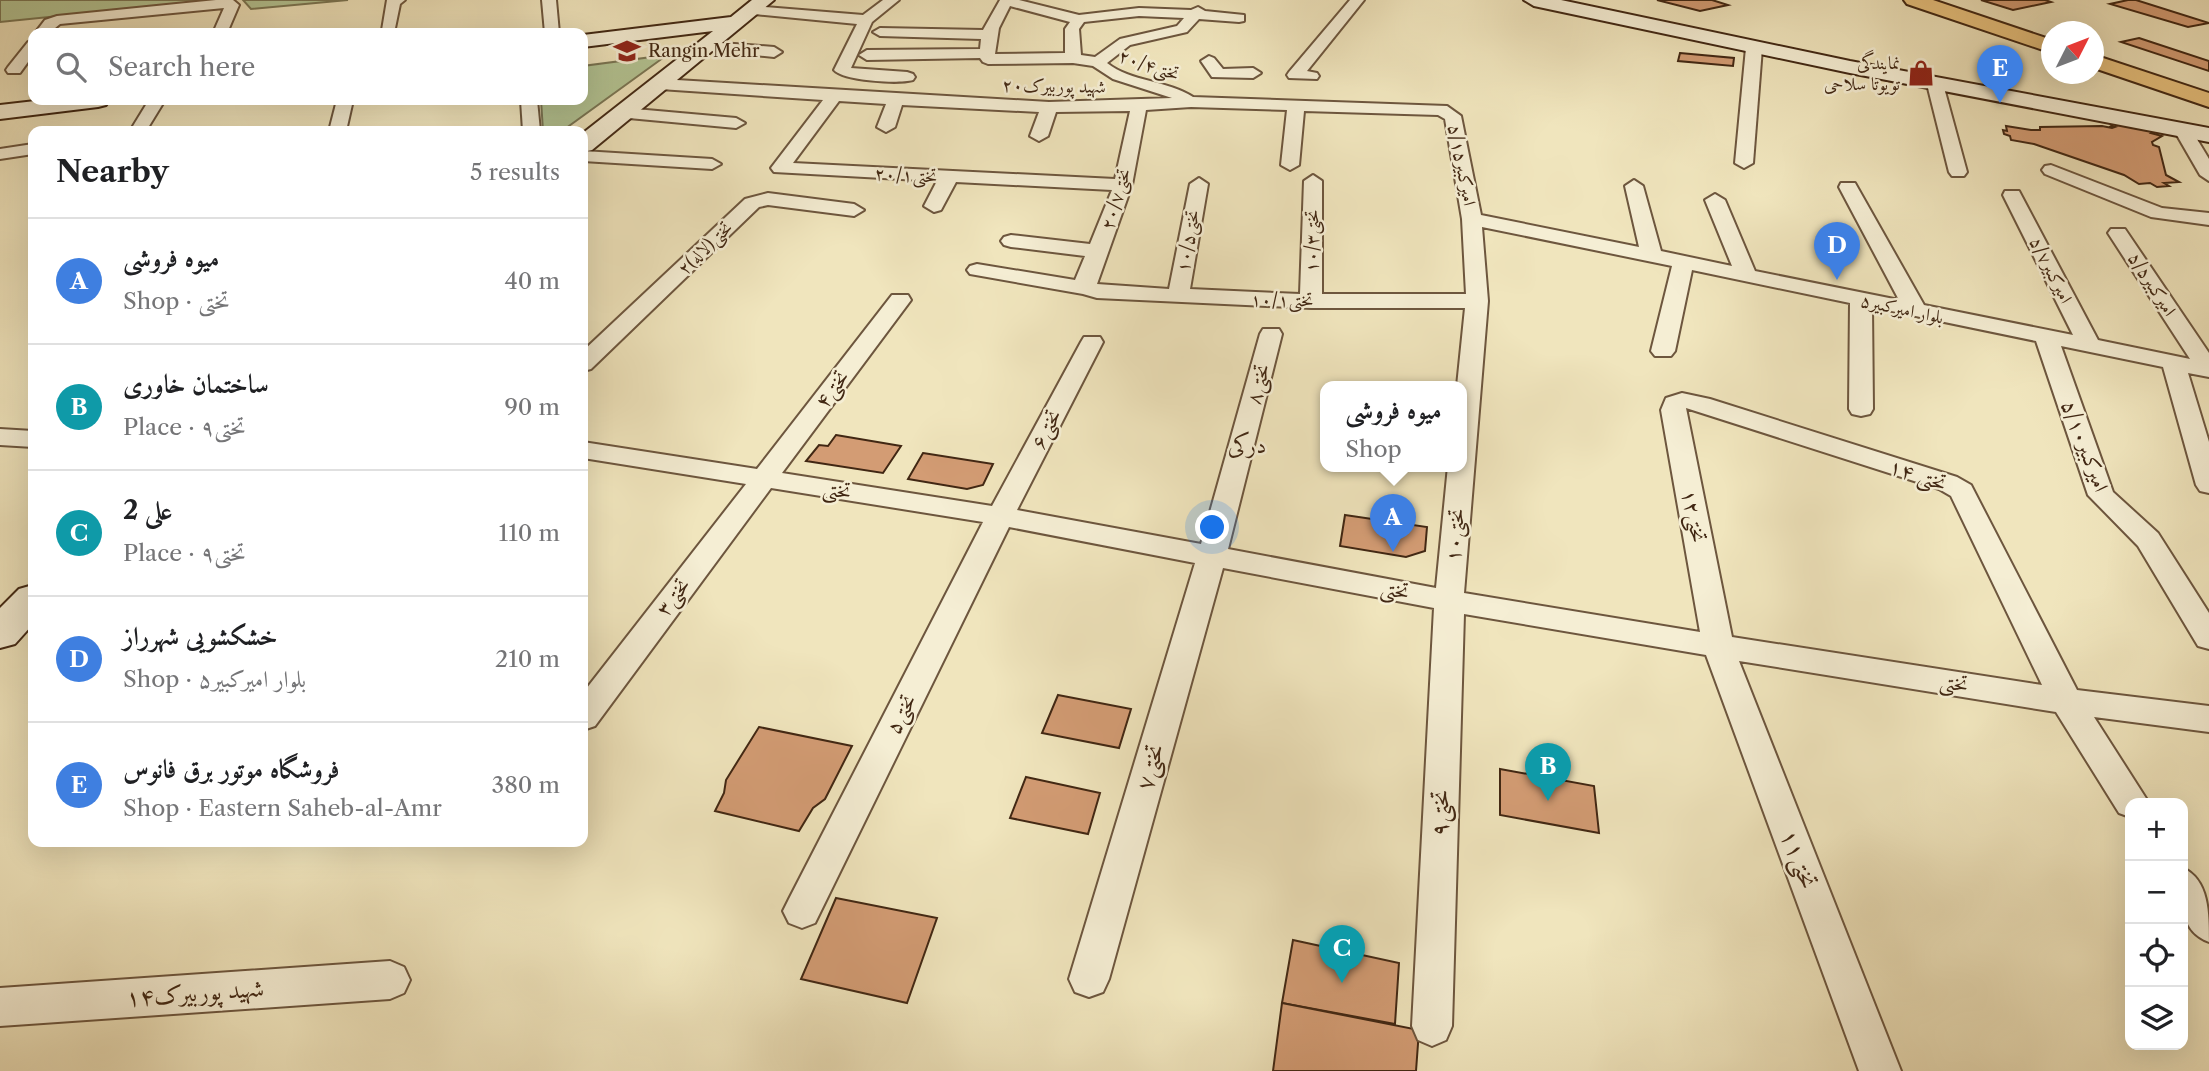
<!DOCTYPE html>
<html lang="en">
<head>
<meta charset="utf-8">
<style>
  :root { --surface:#fff; --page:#f2f2f2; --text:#202124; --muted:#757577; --line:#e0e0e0; --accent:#ea580c }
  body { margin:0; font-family:"Libre Caslon Text",Amiri,serif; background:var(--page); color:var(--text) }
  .controls { position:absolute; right:21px; bottom:21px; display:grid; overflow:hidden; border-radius:14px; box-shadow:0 7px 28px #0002 }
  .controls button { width:63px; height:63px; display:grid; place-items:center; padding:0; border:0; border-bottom:2px solid var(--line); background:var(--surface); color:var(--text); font:35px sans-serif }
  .compass { position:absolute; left:2041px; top:21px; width:63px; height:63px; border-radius:50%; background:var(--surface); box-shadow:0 7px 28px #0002; rotate:48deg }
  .you { position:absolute; left:1213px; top:528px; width:24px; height:24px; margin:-18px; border:5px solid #fff; border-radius:50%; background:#1a73e8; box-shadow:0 0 0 10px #1a73e833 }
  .badge { display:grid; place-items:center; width:46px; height:46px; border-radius:50%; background:var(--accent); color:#fff; font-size:23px; font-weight:700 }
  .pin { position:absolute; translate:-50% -58px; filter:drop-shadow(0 2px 4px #0008) }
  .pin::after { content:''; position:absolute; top:37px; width:24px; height:21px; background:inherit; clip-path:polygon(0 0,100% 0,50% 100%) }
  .popup { position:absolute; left:1320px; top:381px; width:147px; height:91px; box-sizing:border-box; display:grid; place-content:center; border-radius:14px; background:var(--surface); filter:drop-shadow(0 2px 5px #0005); font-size:23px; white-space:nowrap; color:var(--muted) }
  .popup b { font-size:26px; color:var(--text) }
  .popup::after { content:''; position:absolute; left:50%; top:100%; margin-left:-14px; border:14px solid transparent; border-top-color:var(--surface) }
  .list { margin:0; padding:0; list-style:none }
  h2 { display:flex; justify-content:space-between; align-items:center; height:91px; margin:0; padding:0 28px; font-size:30px }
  h2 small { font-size:23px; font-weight:400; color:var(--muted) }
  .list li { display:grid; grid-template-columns:46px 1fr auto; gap:21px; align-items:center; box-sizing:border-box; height:126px; padding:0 28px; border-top:2px solid var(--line) }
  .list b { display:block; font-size:26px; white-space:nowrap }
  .list p { margin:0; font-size:23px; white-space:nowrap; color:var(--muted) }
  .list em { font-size:23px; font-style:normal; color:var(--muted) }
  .icon { flex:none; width:38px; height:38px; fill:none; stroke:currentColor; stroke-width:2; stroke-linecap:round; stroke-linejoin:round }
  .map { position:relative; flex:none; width:2209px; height:1071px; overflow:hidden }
  .search { position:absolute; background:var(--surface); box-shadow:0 7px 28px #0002; left:28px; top:28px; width:560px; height:77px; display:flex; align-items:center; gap:18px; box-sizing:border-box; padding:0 24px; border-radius:14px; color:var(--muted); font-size:26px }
  .panel { position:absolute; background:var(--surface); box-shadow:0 7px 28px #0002; left:28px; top:126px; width:560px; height:721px; border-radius:14px }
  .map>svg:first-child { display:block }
  .green { fill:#b4c695; stroke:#7a7654; stroke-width:2 }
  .building { fill:#d39c74; stroke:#412713; stroke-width:2 }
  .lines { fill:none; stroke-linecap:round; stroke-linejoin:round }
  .street-casing { stroke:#6d563e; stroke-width:4 }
  .secondary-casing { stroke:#412713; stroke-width:4 }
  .primary-casing { stroke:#412713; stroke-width:4 }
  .street { fill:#f5eed4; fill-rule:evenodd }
  .secondary { fill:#f5eed4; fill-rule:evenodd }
  .primary { fill:#e8c27e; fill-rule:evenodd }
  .labels { text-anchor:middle; stroke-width:5; stroke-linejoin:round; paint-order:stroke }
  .far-poi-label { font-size:18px; fill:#412713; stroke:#f5eed4; text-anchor:start }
  .far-street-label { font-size:18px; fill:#412713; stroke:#f5eed4 }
  .street-label { font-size:21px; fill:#412713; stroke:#f5eed4 }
  .neighbourhood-label { font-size:23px; fill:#412713; stroke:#f5eed4 }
  .near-street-label { font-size:24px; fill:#412713; stroke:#f5eed4 }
</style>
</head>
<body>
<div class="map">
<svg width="2209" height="1071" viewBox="0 0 2209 1071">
  <rect width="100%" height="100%" fill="#f0e5bd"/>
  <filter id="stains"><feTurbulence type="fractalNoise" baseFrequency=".00286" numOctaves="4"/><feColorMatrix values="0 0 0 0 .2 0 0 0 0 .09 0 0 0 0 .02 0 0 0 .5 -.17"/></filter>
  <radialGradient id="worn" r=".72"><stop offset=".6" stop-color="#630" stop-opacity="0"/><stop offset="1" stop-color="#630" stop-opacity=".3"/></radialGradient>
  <g class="green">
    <path d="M0,0H216L0,22Z"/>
    <path d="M243,0H348L251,9Z"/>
    <path d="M667,55L562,131H543L541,100H583V66Z"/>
  </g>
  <g class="building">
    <path d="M1657,0H1712L1728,5L1700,11Z"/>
    <path d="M1981,0H2045L2051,2L2013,10Z"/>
    <path d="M2128,0H2136L2209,23L2188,27L2110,4Z"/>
    <path d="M2139,38L2209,61V71L2121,42Z"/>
    <path d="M1680,53L1734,58L1733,66L1678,61Z"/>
    <path d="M2117,122L2154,131L2151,133L2162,136L2152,142L2153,145L2159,147L2166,175L2179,182L2164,183L2169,186L2157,187L2150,183L2139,184L2124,175L2034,144L2011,140L2010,136L2004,134L2003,130L2007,131L2006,126L2031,130H2040V127L2102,126L2112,128L2115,127L2111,126Z"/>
    <path d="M836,435L901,446L883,473L806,461L819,445L828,446Z"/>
    <path d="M923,453L993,464L983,485L967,489L908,479Z"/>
    <path d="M1345,515L1427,527L1425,551L1406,557L1340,546Z"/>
    <path d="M1058,695L1131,709L1119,748L1042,733Z"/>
    <path d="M759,727L852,746L825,799L813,808L799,831L715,811L724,793L726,780Z"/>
    <path d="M1500,769L1594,786L1599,833L1500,815Z"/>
    <path d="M1026,777L1100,793L1088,834L1010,818Z"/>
    <path d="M836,898L937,918L907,1003L801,979Z"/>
    <path d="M1293,940L1399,963L1395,1024L1282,1003Z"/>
    <path d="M1282,1003L1419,1030L1416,1071H1273Z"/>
  </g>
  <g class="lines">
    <g class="street-casing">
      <g id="street">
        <path d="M216,0H233L239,5L227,33H213L224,8L60,24L49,33H35L45,20L57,16Z"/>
        <path d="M387,0H405L400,4L394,33H384L382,30Z"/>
        <path d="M542,0H556L559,33H545Z"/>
        <path d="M883,0H899L872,22L851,68L907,72L913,74L915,77L913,80C898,84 844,81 834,70L857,24L754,14L747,10L754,6L863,15Z"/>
        <path d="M1000,0H1019L1079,15L1139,8L1191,10L1198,7L1205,11L1244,15V21L1239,22L1199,19L1187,32L1130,45L1107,63C1131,82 1167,80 1193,97L1447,106L1461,116L1481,215L1639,247L1625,186L1634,180L1643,186L1661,251L1732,266L1705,200L1715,194L1725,200L1755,271L1899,300L1839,187L1841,183H1855L1924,305L2073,335L2003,195L2005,191H2019L2098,340L2190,359L2108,233L2111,229H2125L2209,353V377L2188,373L2209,442V493L2200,491L2196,485L2163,367L2061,346L2113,492L2158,533L2209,613V649L2198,646L2138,546L2088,495L2036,341L1872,307L1873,409L1870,414L1861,416L1852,414L1849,409L1850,303L1692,270L1675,351L1671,356H1655L1651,351L1672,266L1482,227L1488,301L1464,593L1700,632L1661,410L1666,398L1682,393L1710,399L1957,477L1971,485L2077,690L2209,706V732L2094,717L2149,803H2130V817L2119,813L2056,712L1739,661L1901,1071H1859L1706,655L1464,614L1452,1026L1446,1040L1432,1046L1418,1040L1412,1026L1434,608L1223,568L1109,979L1103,992L1089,997L1075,992L1069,979L1195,563L1009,527L815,923L802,928L789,923L783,911L789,899L983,522L771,488L595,726L583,730V693L746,484L583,458V442L757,469L892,295H908L911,300L782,473L992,506L1081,342L1084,337H1100L1103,342L1017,510L1201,544L1260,334L1263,329H1279L1282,334L1228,549L1436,588L1448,466H1461V386H1457L1465,308H1311L1097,298L1083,294L970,274L967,270L970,266L977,264L1075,280L1085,256L1011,247L1004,245L1001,241L1004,237L1011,235L1090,244L1112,190L956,182L941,210L934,212L924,206L937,181L774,172L771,168L823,100L660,89L652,84L660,79L1049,102L1172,98L1113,79L1093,66L1073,63L988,64L983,62L980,58L867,60L859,55L867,50L980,49L981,39L880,36L873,32L880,28L983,30ZM1010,6L1070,22L1065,29V53L995,54L999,28ZM1139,16L1184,18L1177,26L1120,39L1095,57L1081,55L1079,29L1084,22ZM839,101L886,104L877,127L886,132L895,127L902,105L1039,112L1030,136L1039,141L1048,136L1056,112L1130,111L1115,179L793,163ZM1191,107L1287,110L1281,165L1290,170L1299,165L1304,111L1438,115L1445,119L1462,219L1466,294H1322V181L1313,175L1304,181L1300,294L1190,289L1208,184L1199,178L1190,184L1169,289L1097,284L1132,185L1146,110ZM1686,408L1939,489L1951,496L2042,685L1732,637Z"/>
        <path d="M1350,0H1364L1307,71L1317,73L1319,76L1317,79L1289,78L1287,75L1289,72Z"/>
        <path d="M33,40V55L20,73H8L6,70L8,67L28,42Z"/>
        <path d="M708,42L774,47L782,52L774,57L703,50L700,47Z"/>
        <path d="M1754,43L1762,48L1753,163L1744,168L1735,163L1746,48Z"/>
        <path d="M1209,56L1214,58L1223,69L1253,68L1261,73L1253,78L1212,77L1201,61Z"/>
        <path d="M1935,79L1943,84L1967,172L1964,176H1952L1949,172L1927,84Z"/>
        <path d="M149,100H165L146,131H130Z"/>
        <path d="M337,100H353L346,131H329Z"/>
        <path d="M521,100H537L540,131H523Z"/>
        <path d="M624,108L736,118L745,123L736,128L618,117L616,113Z"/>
        <path d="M2183,125L2189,126L2209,159V181L2200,175L2174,130Z"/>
        <path d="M33,144V154L0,159V149Z"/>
        <path d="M583,151L712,159L721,164L712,169L583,161Z"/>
        <path d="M2051,165L2162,208L2209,213V225L2151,217L2045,174L2042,170L2045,166Z"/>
        <path d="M768,193L854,204L864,210L854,216L768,205L759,207L591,369L583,371V351L745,199Z"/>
        <path d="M0,429L33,431V447L0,445Z"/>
        <path d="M2183,868C2209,880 2209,913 2209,942C2177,930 2182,897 2183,868Z"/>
        <path d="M390,961L404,967L410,980L404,993L390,999L0,1026V988Z"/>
      </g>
    </g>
    <g class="secondary-casing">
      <g id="secondary">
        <path d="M752,0H774L592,150L583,152V133L713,31L583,47V35L731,17Z"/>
        <path d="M1524,0H1561L1850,61L2209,128V142L1850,73L1534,6Z"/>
        <path d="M44,100H109L106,105L98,107L0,119V105Z"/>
        <path d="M33,585V624L15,644L0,648V608L19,589Z"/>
      </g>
    </g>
    <g class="primary-casing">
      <g id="primary">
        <path d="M1904,0H1933L2052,40V53L1907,4Z"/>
        <path d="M2094,55L2209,93V107L2094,68Z"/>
      </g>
    </g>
    <use href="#street" class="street"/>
    <use href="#secondary" class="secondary"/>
    <use href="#primary" class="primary"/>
  </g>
  <defs>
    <g id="school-bare" transform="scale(2.1)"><path d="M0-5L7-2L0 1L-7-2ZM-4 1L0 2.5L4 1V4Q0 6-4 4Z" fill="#8f2418" stroke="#f5eed4" stroke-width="2.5" paint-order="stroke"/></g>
    <g id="shop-bare" transform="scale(2.1)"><path d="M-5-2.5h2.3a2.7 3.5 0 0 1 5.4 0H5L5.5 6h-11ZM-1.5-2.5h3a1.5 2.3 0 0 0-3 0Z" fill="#8f2418" stroke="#f5eed4" stroke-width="2.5" paint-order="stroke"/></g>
  </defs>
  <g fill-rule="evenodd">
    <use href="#school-bare" x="627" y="51"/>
    <use href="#shop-bare" x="1921" y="73"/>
  </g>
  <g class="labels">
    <g class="far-poi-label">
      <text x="648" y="57">Rangin Mehr</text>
      <text x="1900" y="69" text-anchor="end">نمایندگی<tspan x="1900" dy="21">تویوتا سلاحی</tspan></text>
    </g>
    <g class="far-street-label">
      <text transform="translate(1149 65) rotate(19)" y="6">تختی۲۰/۴</text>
      <text transform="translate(1054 86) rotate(1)" y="6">شهید پوربیرک۲۰</text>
      <text transform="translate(1462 165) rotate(79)" y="6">امیرکبیر۵/۱۵</text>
      <text transform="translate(906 175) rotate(3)" y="6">تختی۲۰/۱</text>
      <text transform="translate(1116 199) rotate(-73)" y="6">تختی۲۰/۷</text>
      <text transform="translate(1188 241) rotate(-80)" y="6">تختی۱۰/۵</text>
      <text transform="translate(1312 241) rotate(-89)" y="6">تختی۱۰/۳</text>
      <text transform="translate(705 248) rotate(-44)" y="6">۲تختی(لاله)</text>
      <text transform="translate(2051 270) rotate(63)" y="6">امیرکبیر۵/۷</text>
      <text transform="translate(2152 284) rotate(57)" y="6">امیرکبیر۵/۵</text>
      <text transform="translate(1282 300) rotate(1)" y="6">تختی۱۰/۱</text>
      <text transform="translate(1902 309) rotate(12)" y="6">بلوار امیرکبیر۵</text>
    </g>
    <g class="street-label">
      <text transform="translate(1258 384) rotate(-75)" y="7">تختی۸</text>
      <text transform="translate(832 389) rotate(-53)" y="7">تختی۴</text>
      <text transform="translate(1046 429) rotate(-62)" y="7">تختی۶</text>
      <text transform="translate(2085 446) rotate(69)" y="7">امیرکبیر۵/۱۰</text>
      <text transform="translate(1918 475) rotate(19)" y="7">تختی ۱۴</text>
      <text transform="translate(837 490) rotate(9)" y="7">تختی</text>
      <text transform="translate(1694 516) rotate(79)" y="7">تختی۱۲</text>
      <text transform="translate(1455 535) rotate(-85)" y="7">تختی۱۰</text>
      <text transform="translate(1395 590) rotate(11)" y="7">تختی</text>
      <text transform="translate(673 597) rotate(-53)" y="7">تختی۳</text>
      <text transform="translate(1954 683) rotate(9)" y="7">تختی</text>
      <text transform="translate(901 714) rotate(-63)" y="7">تختی۵</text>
    </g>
    <g class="neighbourhood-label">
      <text x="1247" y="453">درکی</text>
    </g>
    <g class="near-street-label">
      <text transform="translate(1150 767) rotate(-74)" y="8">تختی۷</text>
      <text transform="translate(1440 813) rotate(-88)" y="8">تختی۹</text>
      <text transform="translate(1799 859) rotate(69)" y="8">تختی۱۱</text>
      <text transform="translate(195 993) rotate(-4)" y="8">شهید پوربیرک۱۴</text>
    </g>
  </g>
  <rect width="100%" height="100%" filter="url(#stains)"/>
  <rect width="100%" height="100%" fill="url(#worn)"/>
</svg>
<div class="controls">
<button>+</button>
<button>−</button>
<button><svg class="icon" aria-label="locate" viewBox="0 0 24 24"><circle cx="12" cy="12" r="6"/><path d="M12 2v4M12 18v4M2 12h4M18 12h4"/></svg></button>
<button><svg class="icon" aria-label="layers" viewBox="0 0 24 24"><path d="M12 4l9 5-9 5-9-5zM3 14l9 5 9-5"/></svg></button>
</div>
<svg class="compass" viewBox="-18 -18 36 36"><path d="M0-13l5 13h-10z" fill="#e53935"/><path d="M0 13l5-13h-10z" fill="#757577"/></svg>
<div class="you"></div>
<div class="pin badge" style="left:1393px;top:552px;background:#3f7fe0">A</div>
<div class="popup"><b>میوه فروشی</b>Shop</div>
<div class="pin badge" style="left:1548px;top:801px;background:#0f9aa8">B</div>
<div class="pin badge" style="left:1342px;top:983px;background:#0f9aa8">C</div>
<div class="pin badge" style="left:1837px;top:280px;background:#3f7fe0">D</div>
<div class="pin badge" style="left:2000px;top:103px;background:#3f7fe0">E</div>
<div class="search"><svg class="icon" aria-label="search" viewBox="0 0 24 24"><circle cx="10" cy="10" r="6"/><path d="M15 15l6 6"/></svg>Search here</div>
<section class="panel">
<h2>Nearby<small>5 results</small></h2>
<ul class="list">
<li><span class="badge" style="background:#3f7fe0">A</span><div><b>میوه فروشی</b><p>Shop · تختی</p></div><em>40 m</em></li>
<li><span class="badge" style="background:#0f9aa8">B</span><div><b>ساختمان خاوری</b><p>Place · تختی۹</p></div><em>90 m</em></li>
<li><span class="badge" style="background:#0f9aa8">C</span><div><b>علی 2</b><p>Place · تختی۹</p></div><em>110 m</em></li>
<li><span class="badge" style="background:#3f7fe0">D</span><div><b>خشکشویی شهرراز</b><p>Shop · بلوار امیرکبیر۵</p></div><em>210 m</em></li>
<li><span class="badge" style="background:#3f7fe0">E</span><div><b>فروشگاه موتور برق فانوس</b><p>Shop · Eastern Saheb-al-Amr</p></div><em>380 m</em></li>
</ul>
</section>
</div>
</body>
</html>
